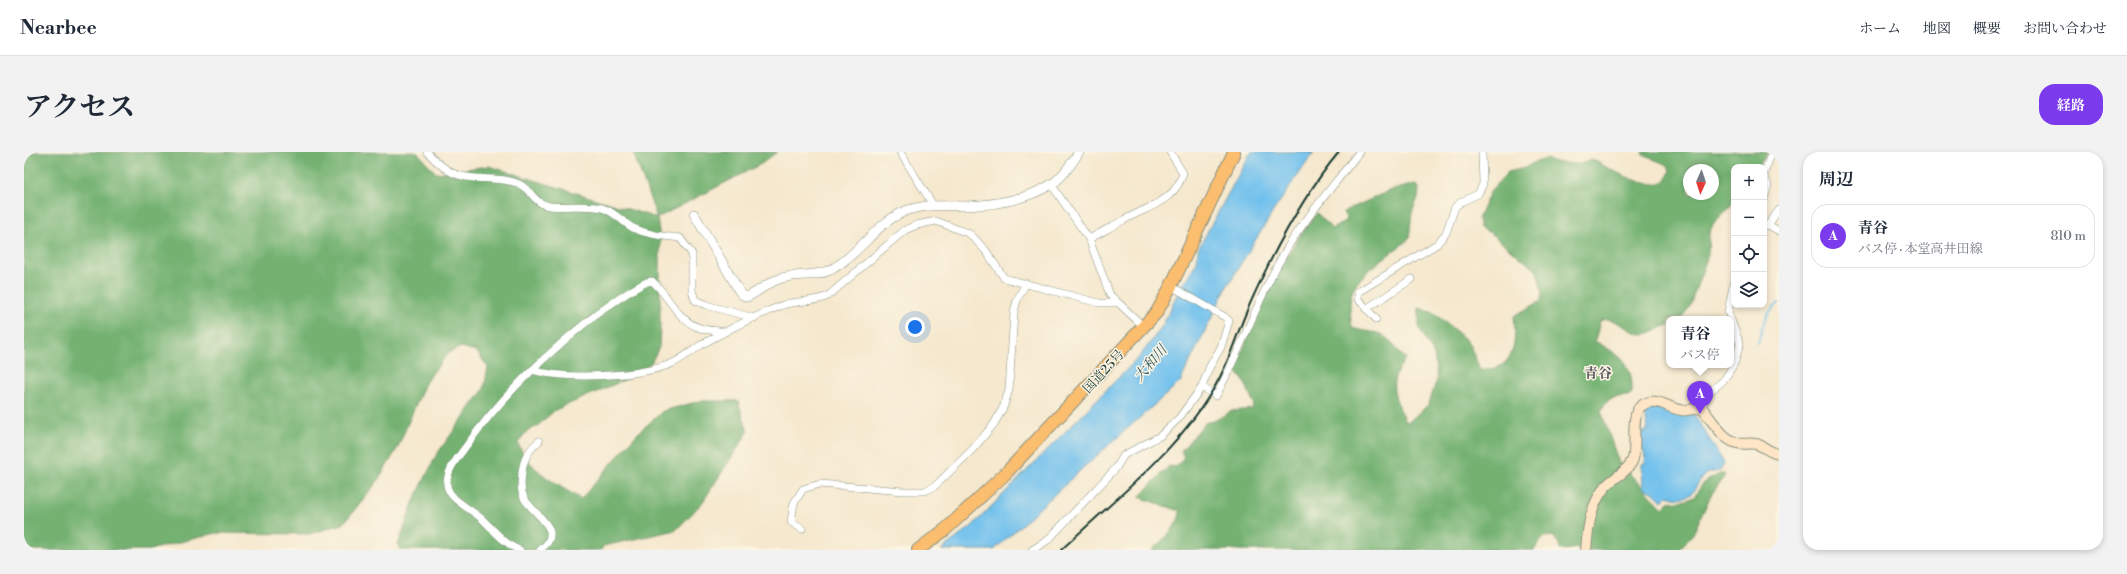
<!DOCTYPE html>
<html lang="ja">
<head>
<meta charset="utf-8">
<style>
  :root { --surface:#fff; --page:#f2f2f3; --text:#1f2937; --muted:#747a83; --line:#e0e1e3; --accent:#7c3aed }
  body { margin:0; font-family:"Libre Bodoni","Noto Serif JP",serif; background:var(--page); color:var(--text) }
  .controls { position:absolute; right:12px; top:12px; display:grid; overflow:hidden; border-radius:8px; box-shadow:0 2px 6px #0003 }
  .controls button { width:36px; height:36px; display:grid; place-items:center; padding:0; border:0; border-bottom:1px solid var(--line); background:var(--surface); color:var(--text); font:20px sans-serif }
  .compass { position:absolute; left:1659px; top:12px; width:36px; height:36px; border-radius:50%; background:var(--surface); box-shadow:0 2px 6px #0003; rotate:183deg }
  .you { position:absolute; left:891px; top:175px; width:14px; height:14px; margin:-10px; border:3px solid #fff; border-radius:50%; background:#1a73e8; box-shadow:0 0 0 6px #1a73e833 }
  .badge { display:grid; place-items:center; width:26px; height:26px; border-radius:50%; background:var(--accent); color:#fff; font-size:13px; font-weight:700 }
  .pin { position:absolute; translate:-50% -33px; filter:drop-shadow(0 1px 2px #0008) }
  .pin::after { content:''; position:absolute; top:21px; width:14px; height:12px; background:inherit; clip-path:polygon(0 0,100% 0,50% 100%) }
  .popup { position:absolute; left:1642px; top:164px; width:68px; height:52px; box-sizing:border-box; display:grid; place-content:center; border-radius:8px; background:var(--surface); filter:drop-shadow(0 1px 3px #0005); font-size:13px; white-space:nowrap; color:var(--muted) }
  .popup b { font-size:15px; color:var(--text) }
  .popup::after { content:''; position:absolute; left:50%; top:100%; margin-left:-8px; border:8px solid transparent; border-top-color:var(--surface) }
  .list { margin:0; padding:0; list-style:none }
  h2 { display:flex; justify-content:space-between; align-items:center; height:52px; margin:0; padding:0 16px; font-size:17px }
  h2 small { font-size:13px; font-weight:400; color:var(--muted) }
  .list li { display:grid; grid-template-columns:26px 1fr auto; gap:12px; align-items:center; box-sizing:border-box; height:64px; margin:0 8px 8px; padding:0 8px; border:1px solid var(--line); border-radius:16px }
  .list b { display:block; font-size:15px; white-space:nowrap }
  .list p { margin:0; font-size:13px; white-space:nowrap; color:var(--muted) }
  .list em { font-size:13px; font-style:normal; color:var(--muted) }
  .icon { flex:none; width:22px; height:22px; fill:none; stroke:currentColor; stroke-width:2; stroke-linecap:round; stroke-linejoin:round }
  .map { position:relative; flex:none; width:1755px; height:398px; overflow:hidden; border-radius:16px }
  header { display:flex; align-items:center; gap:24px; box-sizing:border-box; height:56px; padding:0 20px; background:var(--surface); border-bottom:1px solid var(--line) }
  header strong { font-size:19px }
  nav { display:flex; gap:22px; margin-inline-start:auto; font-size:14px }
  .intro { display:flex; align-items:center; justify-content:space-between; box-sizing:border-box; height:96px; padding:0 24px }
  h1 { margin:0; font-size:28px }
  .button { padding:10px 18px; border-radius:16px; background:var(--accent); color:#fff; font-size:14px; font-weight:700 }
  main { display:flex; gap:24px; padding:0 24px }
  aside { flex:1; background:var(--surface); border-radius:16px; box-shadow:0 2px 6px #0003 }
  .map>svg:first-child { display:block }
  .forest { fill:#75b272; stroke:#4a7853; fill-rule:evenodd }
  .water { fill:#72c1ed; stroke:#487f90 }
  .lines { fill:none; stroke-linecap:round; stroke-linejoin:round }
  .stream { stroke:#72c1ed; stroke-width:2 }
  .minor-casing { stroke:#8a9281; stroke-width:8 }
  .tertiary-casing { stroke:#8a9281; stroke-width:10 }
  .secondary-casing { stroke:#8a9281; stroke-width:12 }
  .trunk-casing { stroke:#8a9281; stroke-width:14 }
  .minor { stroke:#fff; stroke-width:7 }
  .tertiary { stroke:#fff; stroke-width:9 }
  .secondary { stroke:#fde5c5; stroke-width:10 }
  .trunk { stroke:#fbbd6e; stroke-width:12 }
  .rail { stroke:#1f3d34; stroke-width:2 }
  .labels { text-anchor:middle; stroke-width:3; stroke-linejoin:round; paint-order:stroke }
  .street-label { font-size:13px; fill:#1f3d34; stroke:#fcf5e5 }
  .water-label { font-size:14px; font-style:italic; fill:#345e62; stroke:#fcf5e5 }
  .neighbourhood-label { font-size:14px; font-weight:bold; fill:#5a5a61; stroke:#fcf5e5 }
</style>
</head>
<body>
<header>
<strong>Nearbee</strong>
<nav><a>ホーム</a><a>地図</a><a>概要</a><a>お問い合わせ</a></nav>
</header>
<div class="intro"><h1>アクセス</h1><a class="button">経路</a></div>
<main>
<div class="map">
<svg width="1755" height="398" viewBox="0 0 1755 398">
  <rect width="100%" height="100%" fill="#fcf5e5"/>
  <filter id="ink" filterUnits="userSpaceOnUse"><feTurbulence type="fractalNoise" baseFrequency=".025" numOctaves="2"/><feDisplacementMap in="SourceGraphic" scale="8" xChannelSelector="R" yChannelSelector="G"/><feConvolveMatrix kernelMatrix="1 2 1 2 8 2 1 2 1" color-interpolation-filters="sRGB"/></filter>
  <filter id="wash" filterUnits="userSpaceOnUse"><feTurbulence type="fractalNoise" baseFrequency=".012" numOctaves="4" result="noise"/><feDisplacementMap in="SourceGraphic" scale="16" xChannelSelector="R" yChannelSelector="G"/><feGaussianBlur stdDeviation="0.9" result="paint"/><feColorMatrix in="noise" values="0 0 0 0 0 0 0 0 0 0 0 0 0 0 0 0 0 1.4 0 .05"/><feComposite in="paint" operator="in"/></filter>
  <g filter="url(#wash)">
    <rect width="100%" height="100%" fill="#f5e8ce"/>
    <g class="forest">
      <path d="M0,0H393L412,21L465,14L633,66L609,0H753L737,12L633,66L636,87V176L635,195L627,211L605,226L531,258L513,274L501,281L494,291C504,318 534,333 557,347L614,281L639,259L676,249H714L724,280L678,351L652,378L579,394L577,398H376L374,393L389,351L413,302L460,237L464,215L452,199L437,195L424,201L401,231L373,297L353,330L319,372L285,382L192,381L125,398H0Z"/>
      <path d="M1618,0H1744L1734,15H1710V50L1689,72L1685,82L1684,103L1665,156L1656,167H1645V173C1638,175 1629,180 1622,182C1605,184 1591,161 1576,169L1571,189C1596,204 1609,209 1608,241L1604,244C1589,245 1583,246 1577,259L1595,311L1639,356L1645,350L1663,348L1670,345L1680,330L1698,321L1701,323L1687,343L1668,384L1654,398H1565V395L1536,398L1535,392L1529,384L1520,385L1510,398H1127C1137,390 1156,374 1156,359L1115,345L1145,314L1152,315L1160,305L1157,299L1181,271L1190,269L1208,259L1228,257L1230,252L1220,229L1211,218L1235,157L1272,89L1293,61L1308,77L1323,68L1319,60L1367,38L1392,32L1395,36L1394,46L1388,60L1385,87C1369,101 1329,124 1327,145C1325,154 1327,166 1328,176C1336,179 1345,179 1353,181C1365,184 1372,197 1379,205L1382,206C1362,232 1370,242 1381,270L1386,269L1405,252L1413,227L1410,203L1395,176V156L1410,161L1439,185L1446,194L1456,217C1490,221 1493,191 1490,164L1517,149L1518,138L1513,119L1465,80L1456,76L1454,67L1467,38L1484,20L1501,16L1509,11L1522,7L1535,11L1557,12L1567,7C1583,15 1619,37 1637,31C1642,30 1644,24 1646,19L1644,13L1619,3ZM1665,18H1689V42H1665Z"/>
    </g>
    <g class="water">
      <path d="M1227,0H1290L1250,58L1202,136L1156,230L1060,315L970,398H917L947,375L1116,204L1139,173L1155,138L1173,110L1174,97Z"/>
      <path d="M1625,253L1669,261L1700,311L1696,318C1692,320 1687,320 1684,321C1669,327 1675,354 1643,343L1638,349L1629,340L1619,336L1618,312L1622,311L1620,299L1616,296V280H1623L1622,263H1614Z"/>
    </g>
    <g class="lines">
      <path class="stream" d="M1734,191C1738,176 1741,160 1755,151"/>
    </g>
  </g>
  <g filter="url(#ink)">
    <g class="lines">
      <g class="minor-casing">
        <g id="minor">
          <path d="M403,0C413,10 423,21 438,24C457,29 477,24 495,32C508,38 511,53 526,54C543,56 561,52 578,56C590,59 598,70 609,76C624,83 639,84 656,86L668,102V138L671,148L682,153L730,166"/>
          <path d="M876,0L909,53"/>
          <path d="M1740,21L1748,0"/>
          <path d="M1740,24L1744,33L1740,47"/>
          <path d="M1027,32L1065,87L1086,143L1120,175"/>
          <path d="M1744,73L1755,79"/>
          <path d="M1740,74L1744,73L1755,58"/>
          <path d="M1065,87C1077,81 1088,74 1100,68C1123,55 1152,49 1159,21L1146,0"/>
          <path d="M1147,134L1201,165L1205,169L1197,195L1185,216L1178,235"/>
          <path d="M1342,157L1388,127"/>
          <path d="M1352,167L1334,147V140L1413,92L1422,81L1431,55L1437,50L1454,42L1459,32L1458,0"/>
          <path d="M508,218C541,228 617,225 649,211C659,206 668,199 677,193C703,178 731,164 759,153C772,148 788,151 804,144L881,78L893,73L912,69L946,82L962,99L980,126L1075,151H1092"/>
          <path d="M1678,256L1684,241L1700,228L1710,212L1716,192L1704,160L1710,129"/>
          <path d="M515,289C504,298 499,308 498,321C497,330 496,337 500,346C509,363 543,378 516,398"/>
          <path d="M778,377L767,370L770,351L779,337L796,332L879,339H901L911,334L948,298L970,272L979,256L985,238L990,161L993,148L1002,131"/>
          <path d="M496,398C482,394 468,376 457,366C447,357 424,347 423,333C422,318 435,304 443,293C477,245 519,205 565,168C584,154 602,140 623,130L628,129C645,143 653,169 676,176C684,179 693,178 701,180"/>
          <path d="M1008,398L1024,388L1092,316L1100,303L1136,284L1155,266L1178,235L1192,244C1219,194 1236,140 1265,93C1286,60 1312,31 1335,0"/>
        </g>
      </g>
      <g class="tertiary-casing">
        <path id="tertiary" d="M670,62L717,142L723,145C734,140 743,131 755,127C772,121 791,126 808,117C836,102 853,69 884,58C902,52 922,54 941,54C970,53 1002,48 1028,32C1039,25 1048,11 1055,0"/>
      </g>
      <g class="secondary-casing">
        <path id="secondary" d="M1562,398C1564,375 1566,354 1581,335C1589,326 1605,319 1609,307C1613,293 1606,262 1617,254C1631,243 1643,256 1657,258C1664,260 1671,255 1678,256C1688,268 1698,287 1713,291C1721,293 1728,290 1735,293C1742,296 1747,301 1755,302"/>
      </g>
      <g class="trunk-casing">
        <path id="trunk" d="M894,398L922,377L981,322L1133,160L1147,134L1210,0"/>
      </g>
      <use href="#minor" class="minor"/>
      <use href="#tertiary" class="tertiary"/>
      <use href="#secondary" class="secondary"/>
      <use href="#trunk" class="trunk"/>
      <path class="rail" d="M1037,398C1092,346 1159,295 1195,227C1207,204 1214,178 1225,154C1249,100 1277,46 1315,0"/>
    </g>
  </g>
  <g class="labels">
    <g class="street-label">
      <text transform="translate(1079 219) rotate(-47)" y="5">国道25号</text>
    </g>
    <g class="water-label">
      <text transform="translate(1126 211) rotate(-49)" y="5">大和川</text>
    </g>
    <g class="neighbourhood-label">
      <text x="1574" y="226">青谷</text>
    </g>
  </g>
</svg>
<div class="controls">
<button>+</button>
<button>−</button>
<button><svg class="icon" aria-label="locate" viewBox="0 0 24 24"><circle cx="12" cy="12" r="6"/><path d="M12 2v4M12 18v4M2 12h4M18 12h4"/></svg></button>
<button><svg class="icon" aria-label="layers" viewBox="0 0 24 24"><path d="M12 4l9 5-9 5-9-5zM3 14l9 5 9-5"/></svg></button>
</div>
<svg class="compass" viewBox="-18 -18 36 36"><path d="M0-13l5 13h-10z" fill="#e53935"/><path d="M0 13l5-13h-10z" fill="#747a83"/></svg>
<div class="you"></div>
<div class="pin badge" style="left:1676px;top:262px">A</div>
<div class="popup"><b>青谷</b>バス停</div>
</div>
<aside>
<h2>周辺<small></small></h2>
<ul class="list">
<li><span class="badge">A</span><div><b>青谷</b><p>バス停 · 本堂高井田線</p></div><em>810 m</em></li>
</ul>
</aside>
</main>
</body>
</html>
